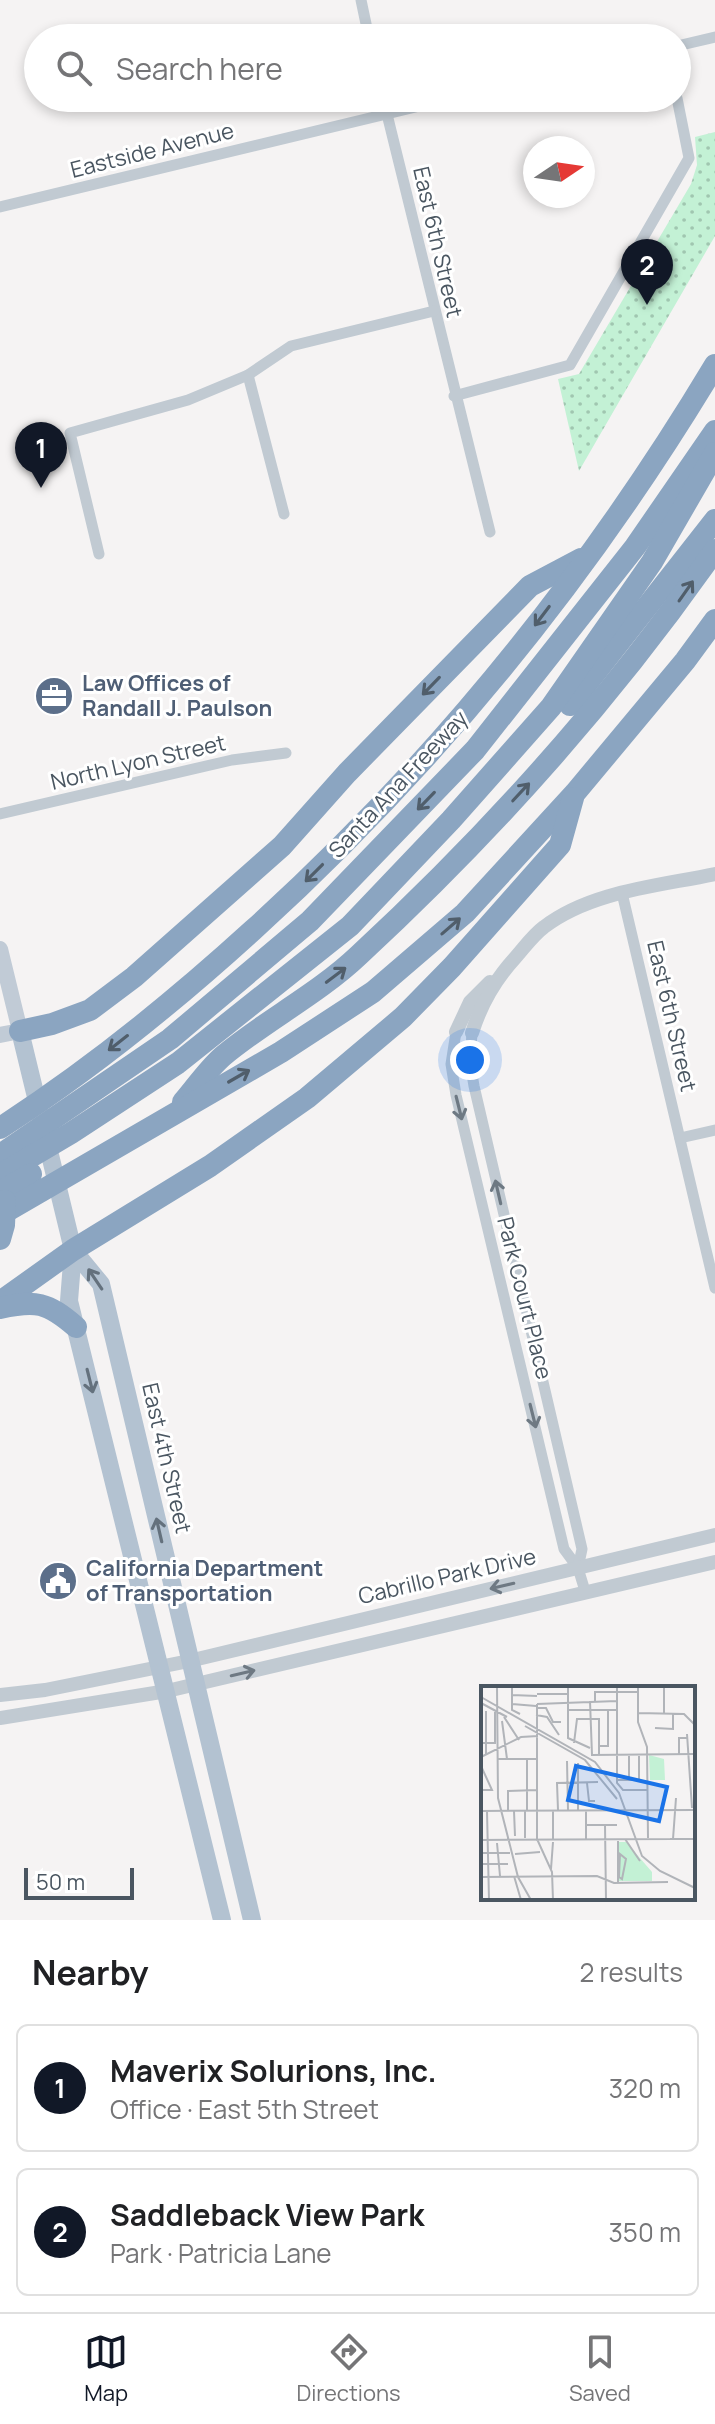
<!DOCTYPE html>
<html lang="en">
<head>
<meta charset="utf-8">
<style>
  :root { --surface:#fff; --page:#f6f6f6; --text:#202124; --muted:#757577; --line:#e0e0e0; --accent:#111827 }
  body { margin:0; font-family:Manrope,sans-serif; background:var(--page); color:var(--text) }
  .compass { position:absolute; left:523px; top:136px; width:72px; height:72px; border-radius:50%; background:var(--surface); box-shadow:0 4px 12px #0003; rotate:77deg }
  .scale { position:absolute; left:24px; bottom:20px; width:110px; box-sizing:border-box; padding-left:8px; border:4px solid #4a5661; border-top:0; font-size:22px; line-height:28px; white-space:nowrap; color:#4a5661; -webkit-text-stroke:6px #fff; paint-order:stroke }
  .you { position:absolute; left:470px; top:1060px; width:28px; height:28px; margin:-20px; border:6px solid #fff; border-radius:50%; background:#1a73e8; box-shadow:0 0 0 12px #1a73e833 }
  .badge { display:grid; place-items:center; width:52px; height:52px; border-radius:50%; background:var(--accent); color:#fff; font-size:26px; font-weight:700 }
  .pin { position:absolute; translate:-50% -66px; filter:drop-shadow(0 2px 4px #0008) }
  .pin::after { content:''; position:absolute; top:42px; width:28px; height:24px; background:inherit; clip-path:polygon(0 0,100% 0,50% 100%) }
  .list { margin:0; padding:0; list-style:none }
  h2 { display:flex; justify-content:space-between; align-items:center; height:104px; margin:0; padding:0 32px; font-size:34px }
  h2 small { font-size:26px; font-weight:400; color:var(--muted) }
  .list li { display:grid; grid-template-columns:52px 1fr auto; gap:24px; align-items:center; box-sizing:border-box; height:128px; margin:0 16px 16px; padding:0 16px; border:2px solid var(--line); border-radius:12px }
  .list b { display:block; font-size:30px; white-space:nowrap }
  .list p { margin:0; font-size:26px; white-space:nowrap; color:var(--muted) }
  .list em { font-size:26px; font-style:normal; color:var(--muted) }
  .icon { flex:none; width:44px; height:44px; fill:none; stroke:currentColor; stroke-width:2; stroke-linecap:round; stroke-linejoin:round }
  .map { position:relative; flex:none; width:715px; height:1920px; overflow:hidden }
  .search { position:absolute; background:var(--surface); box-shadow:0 4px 12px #0003; left:24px; right:24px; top:24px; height:88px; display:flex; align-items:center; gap:20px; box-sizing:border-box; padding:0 28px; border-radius:44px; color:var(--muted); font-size:30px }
  .sheet { height:392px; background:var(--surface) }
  nav { display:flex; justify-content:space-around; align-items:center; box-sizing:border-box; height:112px; border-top:2px solid var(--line); background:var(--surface); font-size:22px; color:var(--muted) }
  nav a { display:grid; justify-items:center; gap:4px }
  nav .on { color:var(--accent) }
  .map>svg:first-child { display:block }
  .park { fill:url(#park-dots) }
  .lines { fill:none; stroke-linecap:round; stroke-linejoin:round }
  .minor { stroke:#c1cad2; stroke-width:11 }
  .tertiary { stroke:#c1cad2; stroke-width:14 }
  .secondary { stroke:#c1cbd6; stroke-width:16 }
  .primary { stroke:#b3c2d1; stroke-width:18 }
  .motorway { stroke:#8ba5c1; stroke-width:22 }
  .oneway { stroke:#505e6b }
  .oneway2 { stroke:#6e7983 }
  .oneway3 { stroke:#64717d }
  .labels { text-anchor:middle; stroke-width:6; stroke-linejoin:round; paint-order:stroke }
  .street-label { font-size:22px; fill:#4a5661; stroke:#fff }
  .service-label { font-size:22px; font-weight:bold; fill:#4e5e75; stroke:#fff; text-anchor:start }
  .inset-road { fill:none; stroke:#b1b4b9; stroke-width:2 }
  .view { fill:#1a73e8; fill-opacity:0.15; stroke:#1a73e8; stroke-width:4 }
  .inset-edge { fill:none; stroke:#4a5661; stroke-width:4 }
</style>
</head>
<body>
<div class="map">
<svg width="715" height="1920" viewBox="0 0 715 1920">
  <defs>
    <pattern id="park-dots" width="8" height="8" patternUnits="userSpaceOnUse" patternTransform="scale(2)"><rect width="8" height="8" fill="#c3f1d5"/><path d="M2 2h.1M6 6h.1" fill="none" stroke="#a0c6b0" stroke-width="1.8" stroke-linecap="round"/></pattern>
  </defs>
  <rect width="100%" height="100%" fill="#f5f3f3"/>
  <path class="park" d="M715,132V236L579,471L558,379L579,374L691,184L697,165L695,137Z"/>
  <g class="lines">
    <g class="minor">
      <path d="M361,0L369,38"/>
      <path d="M677,46L715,37"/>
      <path d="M383,98L490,532"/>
      <path d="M0,207L453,98"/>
      <path d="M248,375L284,514"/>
      <path d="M454,396L570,365L689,158L677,98"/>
      <path d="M99,554L70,433L188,400L248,375L291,346L434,311"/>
      <path d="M0,814L232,760L286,753"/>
      <path d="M622,893L715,1288"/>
      <path d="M456,1032L451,1064L456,1095L564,1549L578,1568L585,1591"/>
      <path d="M472,1033L470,1062L474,1086L582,1549L578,1568"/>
      <path d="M680,1138L715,1130"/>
    </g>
    <g class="tertiary">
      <path d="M456,1032L470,1002L490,982"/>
      <path d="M472,1033C481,1004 495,980 515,958C524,948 533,935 544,927C591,891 659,886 715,874"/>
      <path d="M0,1695L45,1690L189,1661L715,1535"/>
      <path d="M0,1718L167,1691L715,1562"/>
    </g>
    <path class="secondary" d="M0,949L20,1031L0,1035"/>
    <g class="primary">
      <path d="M20,1031L73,1250L69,1301L222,1920"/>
      <path d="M73,1250L101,1284L252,1920"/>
    </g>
    <g class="motorway">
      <path d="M570,705L715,520"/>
      <path d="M20,1031L52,1024L90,1010L134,977L282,846L347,773L530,586L581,559"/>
      <path d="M183,1102C196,1087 208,1069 223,1056C266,1020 318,994 359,955C492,832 611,699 715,550"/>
      <path d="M0,1128C90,1070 174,1002 253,930C434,766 589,575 715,365"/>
      <path d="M0,1155L170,1039L310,921L475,750L635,547L715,431"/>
      <path d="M0,1175L71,1133L178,1063L350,926L451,820L551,707L652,562L715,453"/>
      <path d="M0,1192L31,1174"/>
      <path d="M0,1215L281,1052L373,992L465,913L575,793L685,661L715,620"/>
      <path d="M0,1239L4,1225L5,1201"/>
      <path d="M0,1302L73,1250L210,1166L307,1098L403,1017L452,967L560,845L573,798"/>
      <path d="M0,1308C36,1300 47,1302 76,1327"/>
    </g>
  </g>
  <defs><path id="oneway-shaft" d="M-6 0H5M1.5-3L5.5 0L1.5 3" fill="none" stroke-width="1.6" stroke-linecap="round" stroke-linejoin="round" transform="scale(2)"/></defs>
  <g class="oneway">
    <use href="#oneway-shaft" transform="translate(686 591) rotate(-55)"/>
    <use href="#oneway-shaft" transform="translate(542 616) rotate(127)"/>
    <use href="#oneway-shaft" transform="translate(431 686) rotate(134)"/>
    <use href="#oneway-shaft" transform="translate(521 792) rotate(-47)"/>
    <use href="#oneway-shaft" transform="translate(426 801) rotate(134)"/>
    <use href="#oneway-shaft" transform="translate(314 873) rotate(135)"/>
    <use href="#oneway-shaft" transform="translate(451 926) rotate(-41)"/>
    <use href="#oneway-shaft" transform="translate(336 975) rotate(-37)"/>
    <use href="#oneway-shaft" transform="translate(118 1043) rotate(142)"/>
    <use href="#oneway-shaft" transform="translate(239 1076) rotate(-30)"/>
  </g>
  <g class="oneway2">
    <use href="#oneway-shaft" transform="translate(459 1108) rotate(76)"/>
    <use href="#oneway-shaft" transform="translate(498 1192) rotate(-103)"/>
    <use href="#oneway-shaft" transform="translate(533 1416) rotate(76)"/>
    <use href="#oneway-shaft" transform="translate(502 1586) rotate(167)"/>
    <use href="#oneway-shaft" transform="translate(243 1673) rotate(-13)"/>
  </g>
  <g class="oneway3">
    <use href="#oneway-shaft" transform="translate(95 1279) rotate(-124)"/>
    <use href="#oneway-shaft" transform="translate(90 1381) rotate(76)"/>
    <use href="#oneway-shaft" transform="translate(159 1530) rotate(-103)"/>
  </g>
  <defs>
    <g id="office-disc" transform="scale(2)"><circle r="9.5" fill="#5c6f8a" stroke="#fff"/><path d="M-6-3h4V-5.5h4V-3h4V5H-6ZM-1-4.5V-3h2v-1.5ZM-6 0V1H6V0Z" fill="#fff"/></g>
    <g id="civic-disc" transform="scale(2)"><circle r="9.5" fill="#5c6f8a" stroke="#fff"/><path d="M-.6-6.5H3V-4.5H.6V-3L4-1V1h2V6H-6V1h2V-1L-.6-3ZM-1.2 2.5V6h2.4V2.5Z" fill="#fff"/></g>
  </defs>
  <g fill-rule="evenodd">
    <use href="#office-disc" x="54" y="696"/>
    <use href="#civic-disc" x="58" y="1581"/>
  </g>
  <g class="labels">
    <g class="street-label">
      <text transform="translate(152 150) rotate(-14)" y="8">Eastside Avenue</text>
      <text transform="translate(438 242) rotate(77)" y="8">East 6th Street</text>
      <text transform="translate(138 762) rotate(-13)" y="8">North Lyon Street</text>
      <text transform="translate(398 784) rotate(-47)" y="8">Santa Ana Freeway</text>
      <text transform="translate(672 1016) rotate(77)" y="8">East 6th Street</text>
      <text transform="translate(525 1298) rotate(76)" y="8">Park Court Place</text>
      <text transform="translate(167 1458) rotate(77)" y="8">East 4th Street</text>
      <text transform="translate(447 1576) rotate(-13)" y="8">Cabrillo Park Drive</text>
    </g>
    <g class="service-label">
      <text x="82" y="691">Law Offices of<tspan x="82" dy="25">Randall J. Paulson</tspan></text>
      <text x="86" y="1576">California Department<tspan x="86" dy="25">of Transportation</tspan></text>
    </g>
  </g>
  <g transform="translate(481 1686)">
    <rect width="214" height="214" fill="#f5f3f3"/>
    <path d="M168,69L183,73L184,94H169ZM138,156H145L171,186V195H137Z" fill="#c3f1d5"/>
    <path class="inset-road" d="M16,0L17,112L37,191L50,214M87,0V52L109,62M136,0V97L142,104H166M157,0V36L166,61L167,152M183,0V27M31,2V24L39,28M56,8H87M31,9L56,10M0,11L114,76L138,107L161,170L179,185L214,202M109,15L111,69L214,68M114,15V6H158M0,17L26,31M31,18L55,20M56,18L136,15M56,18V155M57,22H65L72,36H80M87,24H136M157,27L203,28L214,39M55,29L66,31L78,49M23,31L38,54M21,35L26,73M44,40L104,74L136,113M174,42L192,43V27M206,48L211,122M0,57H14V26M93,57L96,33H118V69M118,60H127V24M148,68V94M5,69V25M198,69V52H206M0,71L40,51L57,50M17,73H56M46,73V125M86,75L87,124M0,80L11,104H0M136,94H158V68M106,97L108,115H114M77,124L76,97L117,96M97,124V77M105,124V153M0,125L214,124M6,125L8,214M27,125V105L56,104M33,125L34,150M105,139H136M124,139L125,214M44,152V125M56,153L71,186L72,214M144,153L159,175M189,153H214M192,153L195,112M0,154L192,153M72,154V125M137,155V197M16,157L19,190M0,167H29M34,168L59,166M139,168L145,173L141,193L138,191ZM0,178H27M70,183L72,156M33,190L40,214M0,191L116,190L133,197L187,196M181,213H211"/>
    <path class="view" d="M95,80L186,101L178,135L87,114Z"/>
    <rect width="214" height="214" class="inset-edge"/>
  </g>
</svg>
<svg class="compass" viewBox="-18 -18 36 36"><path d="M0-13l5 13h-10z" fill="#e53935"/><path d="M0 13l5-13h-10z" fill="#757577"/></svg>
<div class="scale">50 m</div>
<div class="you"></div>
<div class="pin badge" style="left:41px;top:488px">1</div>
<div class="pin badge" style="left:647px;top:305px">2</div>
<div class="search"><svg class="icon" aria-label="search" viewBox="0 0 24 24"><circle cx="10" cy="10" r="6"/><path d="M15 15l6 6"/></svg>Search here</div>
</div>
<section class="sheet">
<h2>Nearby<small>2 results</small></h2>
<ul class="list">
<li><span class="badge">1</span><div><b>Maverix Solurions, Inc.</b><p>Office · East 5th Street</p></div><em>320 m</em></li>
<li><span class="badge">2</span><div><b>Saddleback View Park</b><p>Park · Patricia Lane</p></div><em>350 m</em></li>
</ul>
</section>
<nav>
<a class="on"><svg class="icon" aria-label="map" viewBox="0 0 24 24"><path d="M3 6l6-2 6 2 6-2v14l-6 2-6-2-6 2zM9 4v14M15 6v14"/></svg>Map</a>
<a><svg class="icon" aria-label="directions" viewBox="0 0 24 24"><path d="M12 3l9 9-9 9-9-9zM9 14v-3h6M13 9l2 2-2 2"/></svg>Directions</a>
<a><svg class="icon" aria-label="saved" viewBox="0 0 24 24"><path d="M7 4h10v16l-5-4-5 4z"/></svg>Saved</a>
</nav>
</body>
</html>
